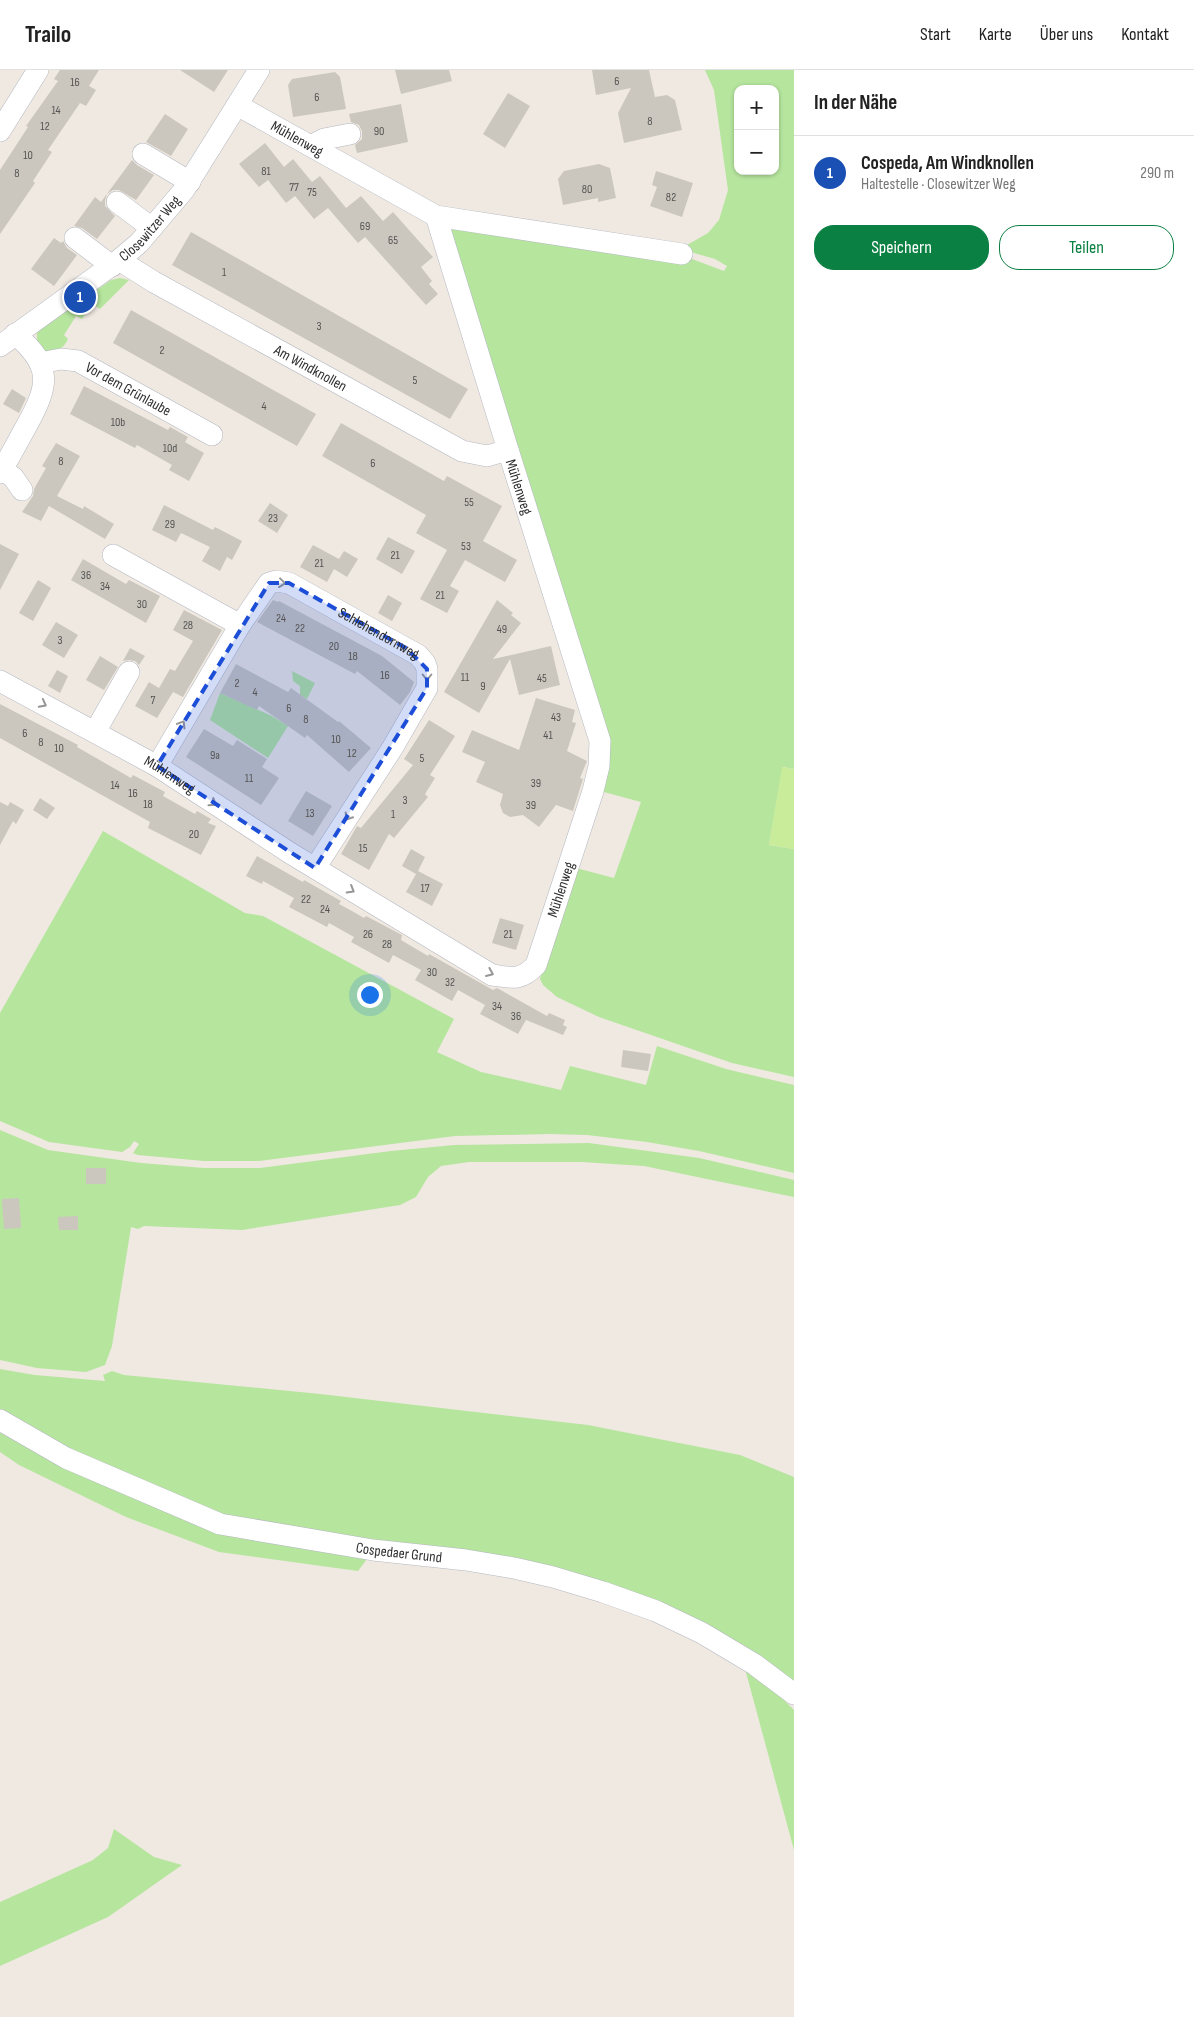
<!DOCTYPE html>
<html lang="de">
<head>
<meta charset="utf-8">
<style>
  :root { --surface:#fff; --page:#f6f6f6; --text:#222; --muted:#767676; --line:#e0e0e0; --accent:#0b8043 }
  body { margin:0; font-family:"Sofia Sans Condensed",sans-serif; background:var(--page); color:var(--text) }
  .controls { position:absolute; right:15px; top:15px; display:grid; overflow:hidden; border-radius:10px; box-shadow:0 1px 4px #0004 }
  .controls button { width:45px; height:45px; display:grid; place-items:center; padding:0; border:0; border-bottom:1px solid var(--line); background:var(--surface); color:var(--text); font:25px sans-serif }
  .you { position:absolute; left:369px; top:924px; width:18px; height:18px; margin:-12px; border:4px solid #fff; border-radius:50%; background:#1a73e8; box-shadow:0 0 0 8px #1a73e833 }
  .badge { display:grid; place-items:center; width:32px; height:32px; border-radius:50%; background:var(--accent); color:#fff; font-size:16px; font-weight:700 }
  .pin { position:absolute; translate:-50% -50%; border:2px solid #fff; box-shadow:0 1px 5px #0006 }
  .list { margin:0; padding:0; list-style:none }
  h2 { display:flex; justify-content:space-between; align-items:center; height:65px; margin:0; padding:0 20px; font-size:21px }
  h2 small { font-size:16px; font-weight:400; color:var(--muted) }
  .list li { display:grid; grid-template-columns:32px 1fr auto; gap:15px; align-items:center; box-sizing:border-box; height:75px; padding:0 20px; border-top:1px solid var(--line) }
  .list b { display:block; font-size:19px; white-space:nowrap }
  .list p { margin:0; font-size:16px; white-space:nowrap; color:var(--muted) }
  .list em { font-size:16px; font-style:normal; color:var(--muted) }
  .actions { display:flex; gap:10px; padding:15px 20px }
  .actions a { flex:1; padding:11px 0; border:1px solid var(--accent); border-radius:20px; text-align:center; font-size:18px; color:var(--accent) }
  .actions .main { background:var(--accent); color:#fff }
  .map { position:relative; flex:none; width:794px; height:1947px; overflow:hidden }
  header { display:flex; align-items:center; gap:30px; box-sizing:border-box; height:70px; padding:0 25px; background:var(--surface); border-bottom:1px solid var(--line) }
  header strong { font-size:24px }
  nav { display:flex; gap:28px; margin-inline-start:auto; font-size:18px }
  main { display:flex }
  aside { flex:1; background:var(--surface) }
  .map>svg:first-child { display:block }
  .green { fill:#b6e59e; fill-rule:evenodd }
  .pitch { fill:#c9ec9a }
  .building { fill:#cbc7bf }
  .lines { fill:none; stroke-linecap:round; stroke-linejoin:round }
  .minor-casing { stroke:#b4b7c1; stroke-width:22 }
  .minor { stroke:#fff; stroke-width:21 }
  .oneway { stroke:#969696 }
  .marked { fill:#1d4ed8; fill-opacity:0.2; stroke:#1d4ed8; stroke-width:4; stroke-dasharray:10 6; stroke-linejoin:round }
  .labels { text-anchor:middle; stroke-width:4; stroke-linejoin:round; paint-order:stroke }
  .number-label { font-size:12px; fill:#555452 }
  .street-label { font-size:15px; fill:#2e2e2e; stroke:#fff }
</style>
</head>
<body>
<header>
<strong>Trailo</strong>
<nav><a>Start</a><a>Karte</a><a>Über uns</a><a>Kontakt</a></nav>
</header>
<main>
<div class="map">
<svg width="794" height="1947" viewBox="0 0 794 1947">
  <rect width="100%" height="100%" fill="#efe9e1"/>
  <g class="green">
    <path d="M705,0H794V699L783,697L769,775L794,779V1007L732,993L599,947L557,927L543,915L540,909L576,798L614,808L641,732L600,721L607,697L447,159L457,154L678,190L692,189L724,201L727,196L715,189L680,179L708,163L719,150L728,120L714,20ZM738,19H775V101H738Z"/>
    <path d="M120,208L129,210L100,239L93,234L82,249L76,246L64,265L68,269C63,280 55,282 45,283L37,271V262L111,210Z"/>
    <path d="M292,601L315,613L307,629L300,625V616L293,611Z"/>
    <path d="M220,623L272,646L288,656L268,688L210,650Z"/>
    <path d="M103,761L245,843L263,846L454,949L437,982L481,1002L561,1020L570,996L646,1015L657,976L726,999L794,1015V1103L699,1081L647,1072L587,1065L550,1064L455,1066L259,1091H204L138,1085L133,1083L139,1074L134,1071L130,1077L122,1082L49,1072L0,1051V943Z"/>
    <path d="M0,1060L48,1080L141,1093L204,1098H260L391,1081L454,1075L589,1073L699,1088L794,1110V1127L644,1096L582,1092H469L441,1096L428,1107L416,1127L400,1135L242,1160L144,1156L138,1159L131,1157L112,1276L105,1295L86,1302L37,1298L0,1290Z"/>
    <path d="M0,1299L35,1305L105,1311L103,1305L112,1301L124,1305L320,1324L588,1355L740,1385L794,1407V1619L659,1537L224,1448L71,1383L0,1343Z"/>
    <path d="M0,1357L219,1457L370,1485L358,1501L219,1482L126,1447L19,1395L0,1382Z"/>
    <path d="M744,1595L767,1613L794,1640V1780Z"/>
    <path d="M114,1759L154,1787L182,1795L108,1847L0,1896V1832L93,1790L108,1778Z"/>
  </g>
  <path class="pitch" d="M782,697L794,699V779L769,775Z"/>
  <g class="building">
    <path d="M60,0H99L89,16L96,20L86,36L80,33L48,80L52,82L33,111L35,113L0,164V100L28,57L26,56L58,11L54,9Z"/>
    <path d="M180,0H228L214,22Z"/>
    <path d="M395,0H449L452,11L401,24Z"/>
    <path d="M592,0H649L655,27L667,25L675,30L682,60L624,73L618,43L631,18L596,25Z"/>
    <path d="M335,2L340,7L346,39L293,47L288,15L292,9Z"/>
    <path d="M508,23L530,36L505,78L483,64Z"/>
    <path d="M401,34L408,72L357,83L355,75L362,69V61L359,55L351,52L349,44Z"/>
    <path d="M165,44L188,59L171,86L146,72Z"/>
    <path d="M265,73L284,97L293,89L312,112L320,106L346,138L361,126L383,151L393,142L433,187L421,197L432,211L429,214L438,224L426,235L365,167L358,173L328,138L314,149L295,126L286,133L268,110L259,117L239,94Z"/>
    <path d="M132,90L137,95L154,105L136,130L119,120H113L107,124L105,130V136L115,146L97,169L82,158L74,156L95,127L101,132Z"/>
    <path d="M599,94L610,98L616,128L598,132V128L563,135L558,109L564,101Z"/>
    <path d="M656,101L693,113L682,147L650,136L657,117L652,115Z"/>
    <path d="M191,162L468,319L450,349L172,195Z"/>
    <path d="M54,168L61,173L63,171L67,178L77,185L54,216L31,199Z"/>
    <path d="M131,240L316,344L297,376L113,273Z"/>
    <path d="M84,316L168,360L170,357L188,367L185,372L204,383L189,411L169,400L172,395L137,375L135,378L70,344Z"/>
    <path d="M12,319L26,328L19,343L3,334Z"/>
    <path d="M341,353L444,411L447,406L502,436L483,471L517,490L505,512L465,490L450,516L459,521L447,543L420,529L447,480L416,463L426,445L322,386Z"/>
    <path d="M56,373L80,386L57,426L83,439L84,436L114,454L105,469L49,436L41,451L22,442L33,426L34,419L46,398L42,396Z"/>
    <path d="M270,433L288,445L277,463L258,451Z"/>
    <path d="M164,435L213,460L215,457L242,471L232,490L227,487L220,501L202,491L210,477L181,463L176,472L152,460Z"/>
    <path d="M388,467L415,481L402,504L376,489Z"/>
    <path d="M0,474L19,484L0,520Z"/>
    <path d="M313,475L339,489L344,481L358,489L347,507L334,499L327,512L300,497Z"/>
    <path d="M83,489L126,514L129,510L160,526L146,553L71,510Z"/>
    <path d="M38,510L51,518L33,551L19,543Z"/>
    <path d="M388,525L402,533L392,551L378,543Z"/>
    <path d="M273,530L278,532L279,531L382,586L414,612L410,622L400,635L357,601L355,604L257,552Z"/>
    <path d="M497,530L513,543L511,545L521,553L493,589L551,576L560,615L519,625L510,589L479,643L444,622Z"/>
    <path d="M184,540L222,560L183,627L173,622L157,648L135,636L149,612L159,618L170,599L175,601L193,571L173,560Z"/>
    <path d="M56,552L78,565L64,588L42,575Z"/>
    <path d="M130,578L145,586L139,595L135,591L129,590L123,591Z"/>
    <path d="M100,586L118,597L104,620L86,610Z"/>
    <path d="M236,594L288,622L291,618L338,652L339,651L371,678L349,702L307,665L305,668L259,636L257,640L220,623Z"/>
    <path d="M57,600L68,606L60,623L48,616Z"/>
    <path d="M536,628L575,640L572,652L576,653L567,681L587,691L580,708L583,709L573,741L556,735L539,757L523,745L510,747L503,743L500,735L503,724L476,712L485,692L462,682L472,660L519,680Z"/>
    <path d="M0,634L78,675L77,677L131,708L133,705L165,722L163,726L195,744L197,741L211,749L208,753L216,756L201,785L148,758L150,752L0,668Z"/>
    <path d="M429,650L455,666L430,705L435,708L425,724L428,727L394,768L389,764L369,800L341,784L357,756L361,758L413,695L404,689Z"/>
    <path d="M204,659L233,676L237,670L267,689L262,697L279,708L261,735L186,687Z"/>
    <path d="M306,721L332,736L313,766L288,751Z"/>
    <path d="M40,728L55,738L47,749L33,740Z"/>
    <path d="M0,732L8,736L10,732L24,740L16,754L13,751L0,775Z"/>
    <path d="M411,779L425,787L418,801L443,814L432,836L406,822L416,804L402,796Z"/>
    <path d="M257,786L303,812L304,810L341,831L339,834L352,841L364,848L366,846L402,865L401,870L428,886L429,884L493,920L497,918L547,946L549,943L565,950L563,955L567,957L563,965L526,950L518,964L480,944L485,935L458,920L452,931L415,910L421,900L393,885L389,893L351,872L354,867L329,853L327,857L289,837L294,828L263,811L262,814L246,806Z"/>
    <path d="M500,848L524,855L516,880L492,873Z"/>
    <path d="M623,980L651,984L648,1001L621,997Z"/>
    <rect x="86" y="1098" width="20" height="16"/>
    <path d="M19,1128L21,1158L4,1159L2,1129Z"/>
    <path d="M78,1146V1160H59L58,1147Z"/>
  </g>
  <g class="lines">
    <g class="minor-casing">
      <g id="minor">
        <path id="s1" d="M237,35L436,146L682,184"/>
        <path d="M0,61L38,0"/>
        <path d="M311,76L324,69L350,64"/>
        <path d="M143,84L190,112"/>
        <path d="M117,132L152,158"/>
        <path d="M75,168L112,196"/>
        <path id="s2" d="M119,190L154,212L462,381L487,386L508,380"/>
        <path id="s3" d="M0,276L119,190L139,173L184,120L259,0"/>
        <path id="s4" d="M40,293L61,289L78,291L212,365"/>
        <path d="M2,400L13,407L22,420"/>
        <path d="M0,403C10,387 18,371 27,355C49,315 53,296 15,264"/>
        <path d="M113,485L240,555"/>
        <path id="s5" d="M0,611L157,696L290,783L492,905C512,908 521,911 536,895L593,721L599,696L600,671L508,380L436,146"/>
        <path d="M95,662L129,602"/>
        <path id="s6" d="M157,696L240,555L269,513L276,511L289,513L418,585L425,593L427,599V618L393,677L315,798"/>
        <path id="s7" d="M0,1350L66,1388L220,1454L373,1480L466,1490L514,1498L553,1507L603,1522L656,1541L702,1563L754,1594L794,1624"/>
      </g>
    </g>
    <use href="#minor" class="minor"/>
  </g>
  <defs><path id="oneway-chevron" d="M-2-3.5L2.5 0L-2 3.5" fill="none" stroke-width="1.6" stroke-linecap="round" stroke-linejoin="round" transform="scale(1.25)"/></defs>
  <g class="oneway">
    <use href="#oneway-chevron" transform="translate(282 513) rotate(7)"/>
    <use href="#oneway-chevron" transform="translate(427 607) rotate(90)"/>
    <use href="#oneway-chevron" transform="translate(43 634) rotate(28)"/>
    <use href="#oneway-chevron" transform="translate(182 654) rotate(-59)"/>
    <use href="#oneway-chevron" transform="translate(213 733) rotate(33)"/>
    <use href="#oneway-chevron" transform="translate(348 747) rotate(123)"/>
    <use href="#oneway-chevron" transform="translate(351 820) rotate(31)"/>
    <use href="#oneway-chevron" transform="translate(490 903) rotate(23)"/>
  </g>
  <path class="marked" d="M269,513H289L406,578L427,599V618L315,798L157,696Z"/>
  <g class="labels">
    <g class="number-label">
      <text x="617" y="15">6</text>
      <text x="75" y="16">16</text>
      <text x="317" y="31">6</text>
      <text x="56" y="44">14</text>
      <text x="650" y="55">8</text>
      <text x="45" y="60">12</text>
      <text x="379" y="65">90</text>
      <text x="28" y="89">10</text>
      <text x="266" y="105">81</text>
      <text x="17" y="107">8</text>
      <text x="294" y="121">77</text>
      <text x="587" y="123">80</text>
      <text x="312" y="126">75</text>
      <text x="671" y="131">82</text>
      <text x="365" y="160">69</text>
      <text x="393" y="174">65</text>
      <text x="224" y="206">1</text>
      <text x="319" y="260">3</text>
      <text x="162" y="284">2</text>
      <text x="415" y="314">5</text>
      <text x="264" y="340">4</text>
      <text x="118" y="356">10b</text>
      <text x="170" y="382">10d</text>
      <text x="61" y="395">8</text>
      <text x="373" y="397">6</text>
      <text x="469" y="436">55</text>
      <text x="273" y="452">23</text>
      <text x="170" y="458">29</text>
      <text x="466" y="480">53</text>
      <text x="395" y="489">21</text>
      <text x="319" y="497">21</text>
      <text x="86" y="509">36</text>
      <text x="105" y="520">34</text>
      <text x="440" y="529">21</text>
      <text x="142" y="538">30</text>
      <text x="281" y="552">24</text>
      <text x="188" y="559">28</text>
      <text x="300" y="562">22</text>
      <text x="502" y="563">49</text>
      <text x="60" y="574">3</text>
      <text x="334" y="580">20</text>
      <text x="353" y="590">18</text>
      <text x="385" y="609">16</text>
      <text x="465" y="611">11</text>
      <text x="542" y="612">45</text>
      <text x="237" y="617">2</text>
      <text x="483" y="620">9</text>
      <text x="255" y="626">4</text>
      <text x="153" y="634">7</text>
      <text x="289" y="642">6</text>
      <text x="556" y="651">43</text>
      <text x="306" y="653">8</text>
      <text x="25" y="667">6</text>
      <text x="548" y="669">41</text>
      <text x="336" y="673">10</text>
      <text x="41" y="676">8</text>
      <text x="59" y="682">10</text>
      <text x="352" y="687">12</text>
      <text x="215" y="689">9a</text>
      <text x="422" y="692">5</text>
      <text x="249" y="712">11</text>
      <text x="536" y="717">39</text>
      <text x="115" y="719">14</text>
      <text x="133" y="727">16</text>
      <text x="405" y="734">3</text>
      <text x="148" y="738">18</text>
      <text x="531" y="739">39</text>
      <text x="310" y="747">13</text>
      <text x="393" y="748">1</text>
      <text x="194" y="768">20</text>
      <text x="363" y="782">15</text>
      <text x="425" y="822">17</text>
      <text x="306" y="833">22</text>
      <text x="325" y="843">24</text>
      <text x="368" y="868">26</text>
      <text x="508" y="868">21</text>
      <text x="387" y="878">28</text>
      <text x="432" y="906">30</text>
      <text x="450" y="916">32</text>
      <text x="497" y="940">34</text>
      <text x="516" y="950">36</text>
    </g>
    <g class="street-label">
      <text dy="5" stroke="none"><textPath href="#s1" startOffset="69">Mühlenweg</textPath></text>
      <text dy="5" stroke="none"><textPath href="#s3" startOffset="191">Closewitzer Weg</textPath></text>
      <text dy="5" stroke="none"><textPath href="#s2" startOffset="220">Am Windknollen</textPath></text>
      <text dy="5" stroke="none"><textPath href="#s4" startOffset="96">Vor dem Grünlaube</textPath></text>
      <text transform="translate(519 417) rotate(72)" y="5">Mühlenweg</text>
      <text dy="5" stroke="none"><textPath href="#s6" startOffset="338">Schlehendornweg</textPath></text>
      <text dy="5" stroke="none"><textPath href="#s5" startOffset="194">Mühlenweg</textPath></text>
      <text dy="5" stroke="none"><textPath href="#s5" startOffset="701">Mühlenweg</textPath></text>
      <text dy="5" stroke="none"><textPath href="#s7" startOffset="425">Cospedaer Grund</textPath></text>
    </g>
  </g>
</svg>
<div class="controls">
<button>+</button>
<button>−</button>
</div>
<div class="you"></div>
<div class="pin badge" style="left:80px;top:227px;background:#1a4fb4">1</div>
</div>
<aside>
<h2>In der Nähe<small></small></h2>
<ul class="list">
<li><span class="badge" style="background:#1a4fb4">1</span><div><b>Cospeda, Am Windknollen</b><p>Haltestelle · Closewitzer Weg</p></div><em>290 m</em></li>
</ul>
<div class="actions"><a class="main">Speichern</a><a>Teilen</a></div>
</aside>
</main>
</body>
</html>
